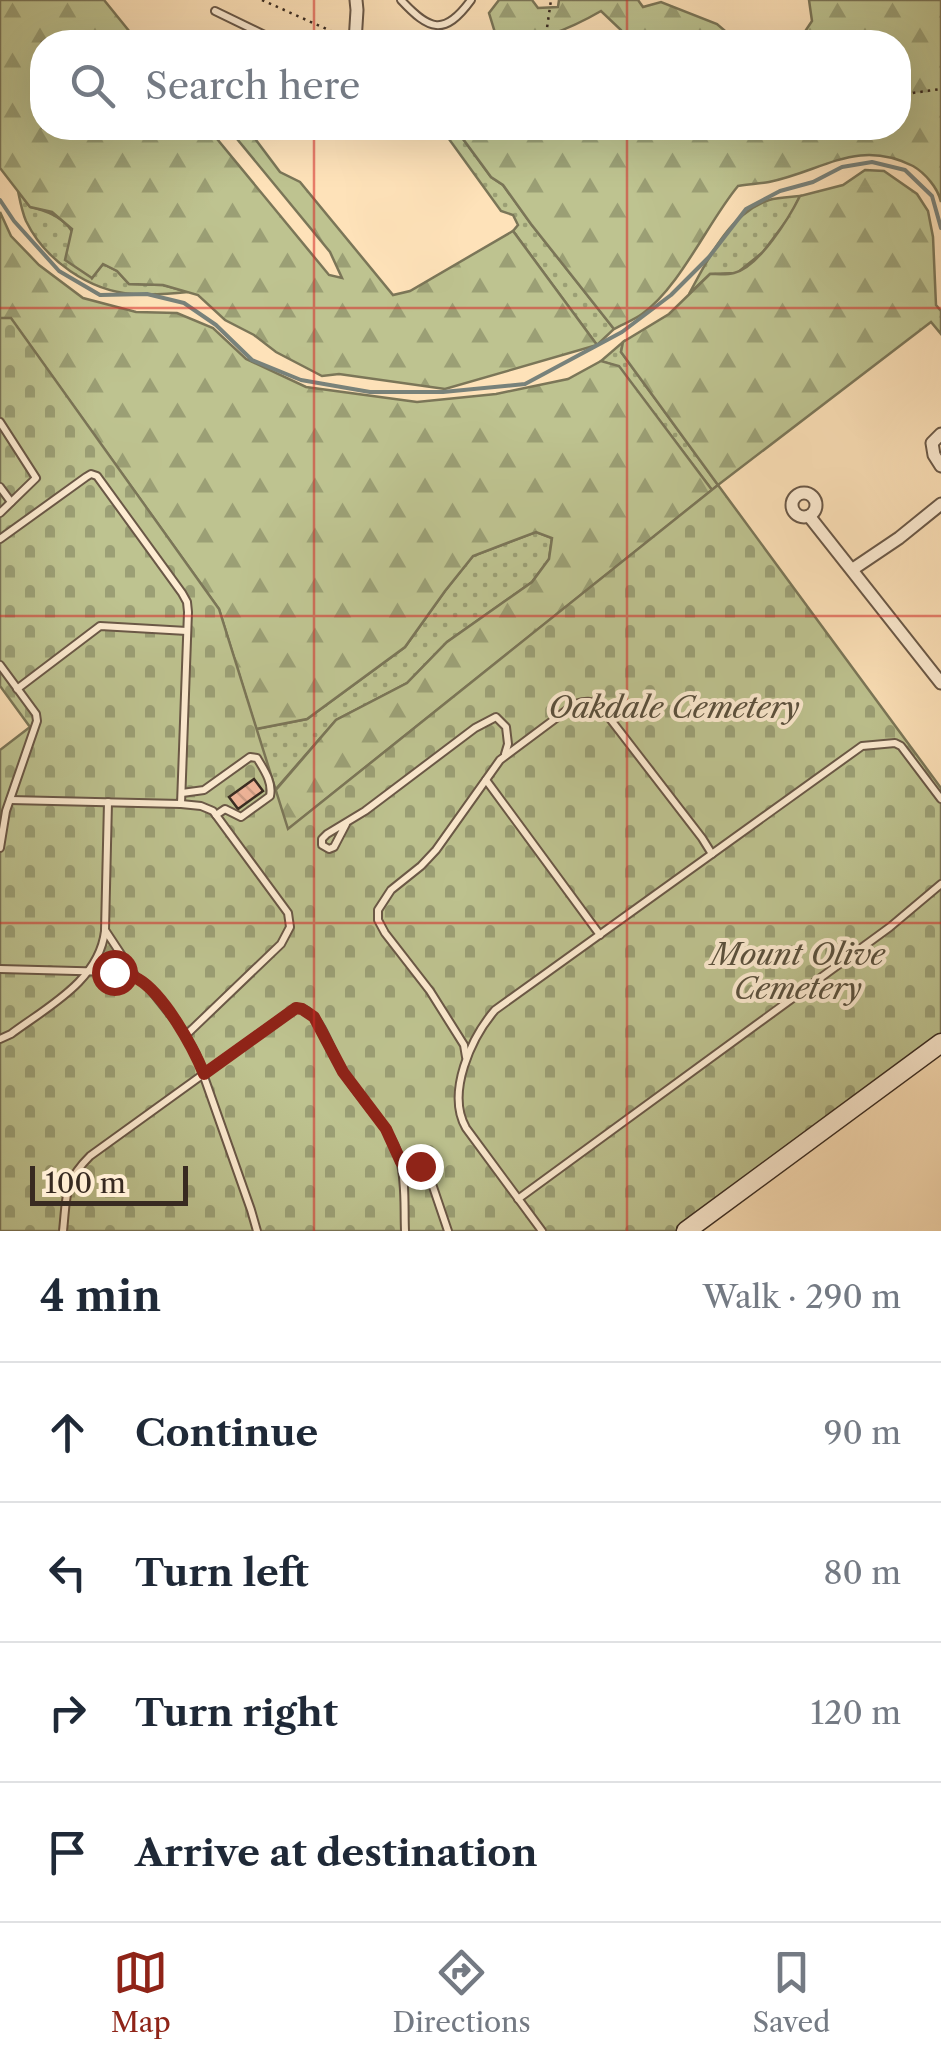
<!DOCTYPE html>
<html lang="en">
<head>
<meta charset="utf-8">
<style>
  :root { --surface:#fff; --page:#f6f6f7; --text:#1f2937; --muted:#747a83; --line:#e0e1e3; --accent:#8f2418 }
  body { margin:0; font-family:"Libre Caslon Text",serif; background:var(--page); color:var(--text) }
  .scale { position:absolute; left:30px; bottom:25px; width:158px; box-sizing:border-box; padding-left:10px; border:5px solid #382a21; border-top:0; font-size:28px; line-height:35px; white-space:nowrap; color:#382a21; -webkit-text-stroke:8px #feecd2; paint-order:stroke }
  .stop { position:absolute; width:30px; height:30px; margin:-22px; border:8px solid #8f2418; border-radius:50%; background:#fff }
  .stop.end { background:#8f2418; border-color:#fff; box-shadow:0 2px 10px #0008 }
  .list { margin:0; padding:0; list-style:none }
  h2 { display:flex; justify-content:space-between; align-items:center; height:130px; margin:0; padding:0 40px; font-size:42px }
  h2 small { font-size:32px; font-weight:400; color:var(--muted) }
  .list li { display:grid; grid-template-columns:65px 1fr auto; gap:30px; align-items:center; box-sizing:border-box; height:140px; padding:0 40px; border-top:2px solid var(--line) }
  .list b { display:block; font-size:38px; white-space:nowrap }
  .list em { font-size:32px; font-style:normal; color:var(--muted) }
  .icon { flex:none; width:55px; height:55px; fill:none; stroke:currentColor; stroke-width:2; stroke-linecap:round; stroke-linejoin:round }
  .map { position:relative; flex:none; width:941px; height:1231px; overflow:hidden }
  .search { position:absolute; background:var(--surface); box-shadow:0 10px 40px #0002; left:30px; right:30px; top:30px; height:110px; display:flex; align-items:center; gap:25px; box-sizing:border-box; padding:0 35px; border-radius:40px; color:var(--muted); font-size:38px }
  .sheet { height:690px; background:var(--surface) }
  nav { display:flex; justify-content:space-around; align-items:center; box-sizing:border-box; height:140px; border-top:2px solid var(--line); background:var(--surface); font-size:28px; color:var(--muted) }
  nav a { display:grid; justify-items:center; gap:5px }
  nav .on { color:var(--accent) }
  .map>svg:first-child { display:block }
  .grass { fill:url(#grass-dots); stroke:#7b7658; stroke-width:2.5 }
  .forest { fill:url(#forest-firs); stroke:#7b7658; stroke-width:2.5 }
  .cemetery { fill:url(#cemetery-stones); stroke:#7b7658; stroke-width:2.5 }
  .lines { fill:none; stroke-linecap:round; stroke-linejoin:round }
  .stream { stroke:#78827b; stroke-width:4 }
  .building { fill:url(#building-back-hatch); stroke:#382a21; stroke-width:2.5 }
  .lane-casing { stroke:#6a5847; stroke-width:10 }
  .street-casing { stroke:#6a5847; stroke-width:15 }
  .secondary-casing { stroke:#382a21; stroke-width:21 }
  .path { stroke:#382a21; stroke-width:2.5; stroke-dasharray:2.5 5; stroke-linecap:butt }
  .lane { stroke:#feecd2; stroke-width:6 }
  .street { stroke:#feecd2; stroke-width:11 }
  .secondary { stroke:#feecd2; stroke-width:18 }
  .route { stroke:#8f2418; stroke-width:12 }
  .grid { fill:none; stroke:#d62828; stroke-width:2.5; stroke-opacity:0.55 }
  .labels { text-anchor:middle; stroke-width:8; stroke-linejoin:round; paint-order:stroke }
  .park-label { font-size:30px; font-style:italic; fill:#5a503d; stroke:#feecd2 }
</style>
</head>
<body>
<div class="map">
<svg width="941" height="1231" viewBox="0 0 941 1231">
  <defs>
    <pattern id="grass-dots" width="8" height="8" patternUnits="userSpaceOnUse" patternTransform="scale(2.5)"><rect width="8" height="8" fill="#bec390"/><path d="M2 2h.1M6 6h.1" fill="none" stroke="#9b9f75" stroke-width="1.8" stroke-linecap="round"/></pattern>
    <pattern id="forest-firs" width="22" height="20" patternUnits="userSpaceOnUse" patternTransform="scale(2.5)"><rect width="22" height="20" fill="#bec390"/><path d="M5 1l3.5 6h-7zM16 11l3.5 6h-7z" fill="#9b9f75"/></pattern>
    <pattern id="cemetery-stones" width="16" height="16" patternUnits="userSpaceOnUse" patternTransform="scale(2.5)"><rect width="16" height="16" fill="#bec390"/><path d="M2 7V4a2 2 0 0 1 4 0v3zM10 15v-3a2 2 0 0 1 4 0v3z" fill="#9b9f75"/></pattern>
    <pattern id="building-back-hatch" width="6" height="6" patternUnits="userSpaceOnUse" patternTransform="scale(2.5)"><rect width="6" height="6" fill="#f1b69b"/><path d="M-1 5l2 2M0 0l6 6M5-1l2 2" fill="none" stroke="#cf9d85"/></pattern>
  </defs>
  <rect width="100%" height="100%" fill="#fee2b9"/>
  <filter id="stains"><feTurbulence type="fractalNoise" baseFrequency=".002" numOctaves="4"/><feColorMatrix values="0 0 0 0 .2 0 0 0 0 .09 0 0 0 0 .02 0 0 0 .5 -.17"/></filter>
  <radialGradient id="worn" r=".72"><stop offset=".6" stop-color="#630" stop-opacity="0"/><stop offset="1" stop-color="#630" stop-opacity=".3"/></radialGradient>
  <g class="grass">
    <path d="M441,128H455L491,177L503,185L531,224L614,329L597,345L513,231L518,225L513,215L501,211Z"/>
    <path d="M18,191L30,207C76,217 76,239 92,278L103,264L117,271L129,284L163,285L188,292C170,294 151,295 133,294C89,291 45,260 26,221C22,212 20,201 18,191Z"/>
    <path d="M800,196L790,216L763,252L737,273L710,274L689,294C708,259 729,214 769,200C778,197 790,197 800,196Z"/>
    <path d="M623,342L621,352L718,485L712,490L619,367L601,361Z"/>
    <path d="M536,532L552,538L549,559L532,582L447,642L407,683L336,720L275,790L256,729L307,719L405,647L445,591L473,556Z"/>
  </g>
  <g class="forest">
    <path d="M0,0H104L138,42H42V128H208L329,275L342,278L330,252L228,128H247L280,172L300,182L393,295L410,291L513,231L597,345L445,389L339,374L322,376L276,352L254,335L225,320L198,295L163,285L129,284L117,271L103,264L92,278L65,260L72,229L52,212L30,207L0,168Z"/>
    <path d="M499,0H532L538,8L558,7L559,0H638L643,7L661,2L717,24L738,42H621V30L601,11C577,25 523,51 497,39L489,13Z"/>
    <path d="M809,0H941V202C938,188 925,173 913,166C857,138 823,171 769,182C759,184 748,184 738,186C708,222 680,287 642,314C634,320 623,324 614,329L531,224L503,185L491,177L455,128H898V42H798L812,21Z"/>
    <path d="M865,170L884,171L917,194L928,211L933,237L936,305L941,311V334L931,322L718,485L621,352L623,342L669,314L710,274C717,274 727,275 734,273C759,267 789,218 800,196L843,185Z"/>
    <path d="M0,212L11,236L39,265L83,298L136,312L177,313L213,328L246,359L306,387L417,402L496,394L568,379L601,361L619,366L712,490L287,830L275,791L336,720L407,683L447,642L532,582L549,559L552,538L536,532L473,556L445,591L405,647L307,719L256,729L219,609L11,319L0,318Z"/>
  </g>
  <path class="cemetery" d="M0,318H11L219,609L288,829L718,485L941,788V1040L679,1231H0V750L30,727L0,686Z"/>
  <g class="lines">
    <path class="stream" d="M0,200L14,221L59,271L100,295L147,294L184,303L216,325L252,360L301,380L370,392H443L525,384L622,332L671,295L709,257L746,209L780,191L813,182L842,167L872,162L905,170L932,196L941,228"/>
  </g>
  <path class="building" d="M254,779L263,791L238,809L229,797Z"/>
  <g class="lines">
    <g class="lane-casing">
      <g id="lane">
        <path d="M401,0C429,30 444,37 471,0"/>
        <path d="M215,11L279,42"/>
        <path d="M0,422L36,478L0,513"/>
        <path d="M0,487L11,502"/>
        <path d="M0,539L86,477L91,474L97,476L182,593L187,602L188,612L181,804L10,800"/>
        <path d="M0,665L36,714L37,721L6,811L0,848"/>
        <path d="M17,689L100,626L187,631"/>
        <path d="M486,780L600,935"/>
        <path d="M182,793L204,790L250,757L257,758C264,770 273,782 270,796L241,817L225,809L216,815"/>
        <path d="M108,802L105,930L136,977"/>
        <path d="M181,804L201,806L213,811L288,913L290,927L281,944L185,1036"/>
        <path d="M346,824L334,847L329,849L322,845V839L327,834L365,811L475,728L496,717L506,727L508,744L505,754"/>
        <path d="M0,969L114,972L137,978L146,984L181,1028L196,1054L251,1210L257,1231"/>
        <path d="M0,1039L11,1034C47,1007 99,981 105,931"/>
        <path d="M466,1057L464,1045L430,991L385,933L378,920V910L391,890L421,866L436,850L500,760L575,704C585,701 592,700 601,707L702,838L712,854"/>
        <path d="M401,1162L420,1166L429,1175L448,1231"/>
        <path d="M518,1199L890,927L941,884"/>
        <path d="M63,1231C67,1195 63,1183 90,1156L295,1008C303,1009 304,1008 310,1013C323,1024 332,1053 341,1068C359,1100 390,1124 400,1160C406,1182 404,1208 405,1231"/>
        <path d="M542,1231L466,1128C446,1093 471,1038 495,1010L862,746L895,743L901,746L941,799"/>
      </g>
    </g>
    <g class="street-casing">
      <g id="street">
        <path d="M355,42L357,10L356,0"/>
        <path d="M941,434L932,443L934,455L941,466"/>
        <circle cx="804" cy="505" r="12"/>
        <path d="M809,516L941,683"/>
        <path d="M853,569L899,538L941,504"/>
      </g>
    </g>
    <g class="secondary-casing">
      <path id="secondary" d="M686,1231L941,1043"/>
    </g>
    <g class="path">
      <path d="M262,0L342,36"/>
      <path d="M545,42L551,0"/>
      <path d="M898,95L941,89"/>
    </g>
    <use href="#lane" class="lane"/>
    <use href="#street" class="street"/>
    <use href="#secondary" class="secondary"/>
  </g>
  <g class="lines">
    <path class="route" d="M114,972C123,973 131,975 138,979C164,994 193,1047 204,1074L296,1008L302,1009L314,1017L343,1072L386,1129L401,1162L420,1166"/>
  </g>
  <path class="grid" d="M314,0V42M627,0V42M314,128V1231M627,128V1231M0,308H941M0,616H941M0,923H941"/>
  <g class="labels">
    <g class="park-label">
      <text x="674" y="718">Oakdale Cemetery</text>
      <text x="798" y="965">Mount Olive<tspan x="798" dy="34">Cemetery</tspan></text>
    </g>
  </g>
  <rect width="100%" height="100%" filter="url(#stains)"/>
  <rect width="100%" height="100%" fill="url(#worn)"/>
</svg>
<div class="scale">100 m</div>
<div class="stop" style="left:114px;top:972px"></div>
<div class="stop end" style="left:420px;top:1166px"></div>
<div class="search"><svg class="icon" aria-label="search" viewBox="0 0 24 24"><circle cx="10" cy="10" r="6"/><path d="M15 15l6 6"/></svg>Search here</div>
</div>
<section class="sheet">
<h2>4 min<small>Walk · 290 m</small></h2>
<ul class="list">
<li><svg class="icon" aria-label="ahead" viewBox="0 0 24 24"><path d="M12 20V5M6 11l6-6 6 6"/></svg><div><b>Continue</b></div><em>90 m</em></li>
<li><svg class="icon" aria-label="left" viewBox="0 0 24 24"><path d="M17 20v-9H6M10 6l-5 5 5 5"/></svg><div><b>Turn left</b></div><em>80 m</em></li>
<li><svg class="icon" aria-label="right" viewBox="0 0 24 24"><path d="M7 20v-9h11M14 6l5 5-5 5"/></svg><div><b>Turn right</b></div><em>120 m</em></li>
<li><svg class="icon" aria-label="arrive" viewBox="0 0 24 24"><path d="M6 21V4h12l-3 4 3 4H6"/></svg><div><b>Arrive at destination</b></div></li>
</ul>
</section>
<nav>
<a class="on"><svg class="icon" aria-label="map" viewBox="0 0 24 24"><path d="M3 6l6-2 6 2 6-2v14l-6 2-6-2-6 2zM9 4v14M15 6v14"/></svg>Map</a>
<a><svg class="icon" aria-label="directions" viewBox="0 0 24 24"><path d="M12 3l9 9-9 9-9-9zM9 14v-3h6M13 9l2 2-2 2"/></svg>Directions</a>
<a><svg class="icon" aria-label="saved" viewBox="0 0 24 24"><path d="M7 4h10v16l-5-4-5 4z"/></svg>Saved</a>
</nav>
</body>
</html>
